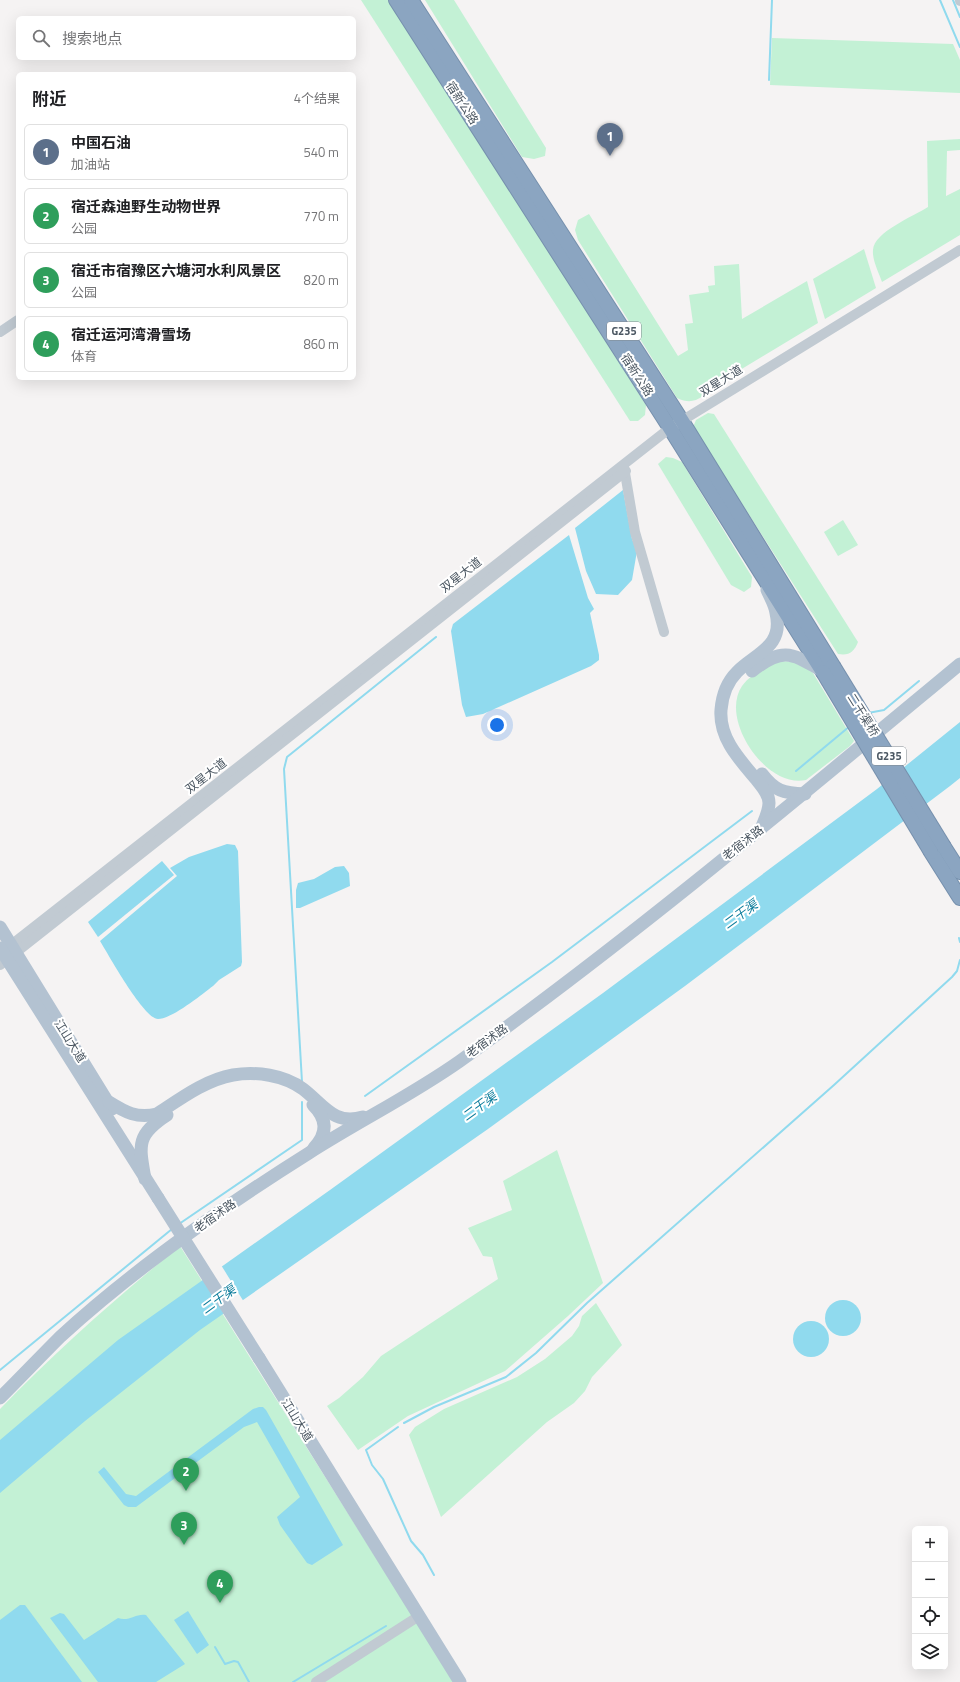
<!DOCTYPE html>
<html lang="zh">
<head>
<meta charset="utf-8">
<style>
  :root { --surface:#fff; --page:#f6f6f6; --text:#202124; --muted:#757577; --line:#e0e0e0; --accent:#1a73e8 }
  body { margin:0; font-family:"Titillium Web","Noto Sans SC",sans-serif; background:var(--page); color:var(--text) }
  .controls { position:absolute; right:12px; bottom:12px; display:grid; overflow:hidden; border-radius:6px; box-shadow:0 4px 16px #0002 }
  .controls button { width:36px; height:36px; display:grid; place-items:center; padding:0; border:0; border-bottom:1px solid var(--line); background:var(--surface); color:var(--text); font:20px sans-serif }
  .you { position:absolute; left:497px; top:725px; width:14px; height:14px; margin:-10px; border:3px solid #fff; border-radius:50%; background:#1a73e8; box-shadow:0 0 0 6px #1a73e833 }
  .badge { display:grid; place-items:center; width:26px; height:26px; border-radius:50%; background:var(--accent); color:#fff; font-size:13px; font-weight:700 }
  .pin { position:absolute; translate:-50% -33px; filter:drop-shadow(0 1px 2px #0008) }
  .pin::after { content:''; position:absolute; top:21px; width:14px; height:12px; background:inherit; clip-path:polygon(0 0,100% 0,50% 100%) }
  .list { margin:0; padding:0; list-style:none }
  h2 { display:flex; justify-content:space-between; align-items:center; height:52px; margin:0; padding:0 16px; font-size:17px }
  h2 small { font-size:13px; font-weight:400; color:var(--muted) }
  .list li { display:grid; grid-template-columns:26px 1fr auto; gap:12px; align-items:center; box-sizing:border-box; height:56px; margin:0 8px 8px; padding:0 8px; border:1px solid var(--line); border-radius:6px }
  .list b { display:block; font-size:15px; white-space:nowrap }
  .list p { margin:0; font-size:13px; white-space:nowrap; color:var(--muted) }
  .list em { font-size:13px; font-style:normal; color:var(--muted) }
  .icon { flex:none; width:22px; height:22px; fill:none; stroke:currentColor; stroke-width:2; stroke-linecap:round; stroke-linejoin:round }
  .map { position:relative; flex:none; width:960px; height:1682px; overflow:hidden }
  .search { position:absolute; background:var(--surface); box-shadow:0 4px 16px #0002; left:16px; top:16px; width:340px; height:44px; display:flex; align-items:center; gap:10px; box-sizing:border-box; padding:0 14px; border-radius:6px; color:var(--muted); font-size:15px }
  .panel { position:absolute; background:var(--surface); box-shadow:0 4px 16px #0002; left:16px; top:72px; width:340px; height:308px; border-radius:6px }
  .map>svg:first-child { display:block }
  .green { fill:#c3f1d5 }
  .water { fill:#90daee }
  .pier { fill:#f5f3f3 }
  .lines { fill:none; stroke-linecap:round; stroke-linejoin:round }
  .stream { stroke:#90daee; stroke-width:2 }
  .highway-casing { stroke:#7690ad; stroke-width:16 }
  .minor { stroke:#c1cad2; stroke-width:10 }
  .major { stroke:#b3c2d1; stroke-width:13 }
  .highway { stroke:#8ba5c1; stroke-width:14 }
  .highway-bridge-casing { stroke:#7690ad; stroke-width:16; stroke-linecap:butt }
  .major-bridge { stroke:#b3c2d1; stroke-width:13 }
  .highway-bridge { stroke:#8ba5c1; stroke-width:14 }
  .labels { text-anchor:middle; stroke-width:4; stroke-linejoin:round; paint-order:stroke }
  .shield { fill:#fff; stroke:#808990; stroke-width:1 }
  .shield-label { font-size:11px; font-weight:bold; fill:#4a5661 }
  .street-label { font-size:12px; fill:#4a5661; stroke:#fff }
  .water-label { font-size:13px; font-style:italic; fill:#0c7c9b; stroke:#fff }
</style>
</head>
<body>
<div class="map">
<svg width="960" height="1682" viewBox="0 0 960 1682">
  <rect width="100%" height="100%" fill="#f5f3f3"/>
  <g class="green">
    <path d="M361,0H389L646,405L645,415L638,421H630Z"/>
    <path d="M425,0H454L546,148L545,156L534,159L522,157Z"/>
    <path d="M772,38L953,44L960,60V93L770,85Z"/>
    <path d="M960,139V150L947,151L946,196L960,189V235L882,282C879,273 872,260 873,250C874,232 914,216 928,207L927,141Z"/>
    <path d="M589,214L678,356L688,350L685,324L693,323L689,295L709,292L708,286L715,285L714,266L739,264L742,319L807,281L818,323L702,393L703,396C694,402 688,403 677,398L578,240L575,230L578,220Z"/>
    <path d="M864,249L876,288L825,319L813,279Z"/>
    <path d="M708,413L714,414L858,642C854,652 849,656 838,654L693,427L696,420Z"/>
    <path d="M666,457L673,458L682,462L752,577L751,587L744,592L731,585L658,464Z"/>
    <path d="M843,520L858,545L838,556L824,532Z"/>
    <path d="M779,661L800,662L813,673L854,741L850,746L806,780C767,789 719,720 742,686C751,674 766,667 779,661Z"/>
    <path d="M557,1150L603,1283L568,1316L505,1371L408,1416L358,1450L327,1406L339,1398L363,1377L381,1356L498,1279L492,1257L483,1256L468,1228L512,1210L503,1181Z"/>
    <path d="M180,1246L454,1682H0V1409C57,1350 117,1297 180,1246Z"/>
    <path d="M596,1303L622,1345L592,1377L585,1391L574,1403L547,1422L441,1517L409,1435L415,1427L444,1409L517,1377L545,1359L572,1336L579,1326L582,1316Z"/>
  </g>
  <g class="water">
    <path d="M623,490L632,539L637,551L632,580L618,595L596,594L586,571L575,528Z"/>
    <path d="M569,535L588,598L594,609L590,613L599,655V660L591,666L483,714L466,717L462,705L451,631L453,624Z"/>
    <path d="M960,722V778L950,786L685,986L488,1129L200,1330L85,1421L0,1493V1440L118,1340L330,1190L603,993L877,789Z"/>
    <path d="M227,844L235,845L238,851L242,962L241,966L219,980L213,986C201,995 172,1019 158,1019C144,1019 108,954 100,941L177,876L170,868L189,857Z"/>
    <path d="M162,861L174,875L98,937L88,922Z"/>
    <path d="M344,866L349,873L350,886L300,908H296V890L298,883L314,879L335,867Z"/>
    <circle cx="843" cy="1318" r="18"/>
    <circle cx="811" cy="1339" r="18"/>
    <path d="M259,1407H263L266,1410L343,1545L312,1565L307,1563L280,1525L277,1517L300,1497L257,1422L244,1427L136,1507H128L124,1505L98,1472L104,1467L126,1494L136,1496L253,1409Z"/>
    <path d="M20,1605H25L82,1682H0V1620Z"/>
    <path d="M188,1611L209,1645L197,1654L174,1620Z"/>
    <path d="M60,1613L64,1614L84,1640L118,1618C129,1622 136,1613 146,1615L185,1664L156,1682H98L50,1618Z"/>
  </g>
  <path class="pier" d="M221,1265L244,1302L227,1314L204,1277Z"/>
  <g class="lines">
    <g class="stream">
      <path d="M940,0L960,47"/>
      <path d="M953,0L960,17"/>
      <path d="M769,80L772,0"/>
      <path d="M868,713L884,710L919,681"/>
      <path d="M796,771L850,726"/>
      <path d="M959,938L960,942"/>
      <path d="M302,1082L284,769L287,757L292,753L436,637"/>
      <path d="M365,1096L552,962L752,811"/>
      <path d="M179,1224L302,1140V1102"/>
      <path d="M0,1370L172,1229"/>
      <path d="M404,1423L434,1407L506,1377L536,1353L587,1303L834,1085L952,977L957,971L960,960"/>
      <path d="M398,1427L366,1450L372,1465L383,1479L411,1541L423,1555L434,1575"/>
      <path d="M215,1647L225,1664L234,1661L238,1662L249,1682"/>
      <path d="M293,1682L386,1626"/>
    </g>
    <g class="highway-casing">
      <g id="highway">
        <path d="M396,0L670,428L823,672"/>
        <path d="M411,0L682,421L833,666"/>
        <path d="M944,847L960,872"/>
        <path d="M931,852L960,898"/>
      </g>
    </g>
    <g class="minor">
      <path d="M960,0V1"/>
      <path d="M0,332L18,320"/>
      <path d="M624,467L635,532L664,632"/>
      <path d="M6,949L670,428L960,250"/>
      <path d="M0,965L626,471"/>
      <path d="M316,1682L419,1616"/>
    </g>
    <g class="major">
      <path d="M752,671C783,647 791,653 821,670"/>
      <path d="M762,774C775,791 783,793 805,794"/>
      <path d="M761,829C764,821 769,812 769,803C769,793 761,786 756,779C739,759 719,738 721,710C722,697 727,682 737,672C756,653 784,647 776,613C775,605 770,597 767,590"/>
      <path d="M0,927L112,1109"/>
      <path d="M0,948L158,1198"/>
      <path d="M109,1102C125,1112 137,1119 157,1114C180,1099 205,1080 233,1075C256,1071 284,1075 303,1089C324,1105 334,1126 363,1117"/>
      <path d="M313,1105C327,1119 328,1133 314,1148"/>
      <path d="M145,1179C139,1145 136,1135 167,1115"/>
      <path d="M259,1358L460,1682"/>
      <path d="M0,1398C20,1378 40,1357 60,1337C135,1268 223,1207 309,1153C359,1121 412,1095 460,1061C633,937 796,800 960,664"/>
    </g>
    <use href="#highway" class="highway"/>
    <g class="highway-bridge-casing">
      <g id="highway-bridge">
        <path d="M833,666L944,847"/>
        <path d="M823,672L931,852"/>
      </g>
    </g>
    <path class="major-bridge" d="M158,1198L259,1358"/>
    <use href="#highway-bridge" class="highway-bridge"/>
  </g>
  <g class="labels">
    <g class="shield">
      <rect x="607" y="322" width="34" height="18" rx="3"/>
      <rect x="872" y="747" width="34" height="18" rx="3"/>
    </g>
    <g class="shield-label">
      <text x="624" y="335">G235</text>
      <text x="889" y="760">G235</text>
    </g>
    <g class="street-label">
      <text transform="translate(462 103) rotate(57)" y="4">宿新公路</text>
      <text transform="translate(637 375) rotate(57)" y="4">宿新公路</text>
      <text transform="translate(721 381) rotate(-32)" y="4">双星大道</text>
      <text transform="translate(461 575) rotate(-38)" y="4">双星大道</text>
      <text transform="translate(863 715) rotate(58)" y="4">二干渠桥</text>
      <text transform="translate(206 776) rotate(-38)" y="4">双星大道</text>
      <text transform="translate(743 843) rotate(-38)" y="4">老宿沭路</text>
      <text transform="translate(70 1041) rotate(58)" y="4">江山大道</text>
      <text transform="translate(487 1041) rotate(-36)" y="4">老宿沭路</text>
      <text transform="translate(215 1216) rotate(-35)" y="4">老宿沭路</text>
      <text transform="translate(297 1420) rotate(58)" y="4">江山大道</text>
    </g>
    <g class="water-label">
      <text transform="translate(740 914) rotate(-36)" y="5">二干渠</text>
      <text transform="translate(479 1106) rotate(-36)" y="5">二干渠</text>
      <text transform="translate(218 1299) rotate(-36)" y="5">二干渠</text>
    </g>
  </g>
</svg>
<div class="controls">
<button>+</button>
<button>−</button>
<button><svg class="icon" aria-label="locate" viewBox="0 0 24 24"><circle cx="12" cy="12" r="6"/><path d="M12 2v4M12 18v4M2 12h4M18 12h4"/></svg></button>
<button><svg class="icon" aria-label="layers" viewBox="0 0 24 24"><path d="M12 4l9 5-9 5-9-5zM3 14l9 5 9-5"/></svg></button>
</div>
<div class="you"></div>
<div class="pin badge" style="left:610px;top:156px;background:#5c6f8a">1</div>
<div class="pin badge" style="left:186px;top:1491px;background:#2e9e5b">2</div>
<div class="pin badge" style="left:184px;top:1545px;background:#2e9e5b">3</div>
<div class="pin badge" style="left:220px;top:1603px;background:#2e9e5b">4</div>
<div class="search"><svg class="icon" aria-label="search" viewBox="0 0 24 24"><circle cx="10" cy="10" r="6"/><path d="M15 15l6 6"/></svg>搜索地点</div>
<section class="panel">
<h2>附近<small>4个结果</small></h2>
<ul class="list">
<li><span class="badge" style="background:#5c6f8a">1</span><div><b>中国石油</b><p>加油站</p></div><em>540 m</em></li>
<li><span class="badge" style="background:#2e9e5b">2</span><div><b>宿迁森迪野生动物世界</b><p>公园</p></div><em>770 m</em></li>
<li><span class="badge" style="background:#2e9e5b">3</span><div><b>宿迁市宿豫区六塘河水利风景区</b><p>公园</p></div><em>820 m</em></li>
<li><span class="badge" style="background:#2e9e5b">4</span><div><b>宿迁运河湾滑雪场</b><p>体育</p></div><em>860 m</em></li>
</ul>
</section>
</div>
</body>
</html>
